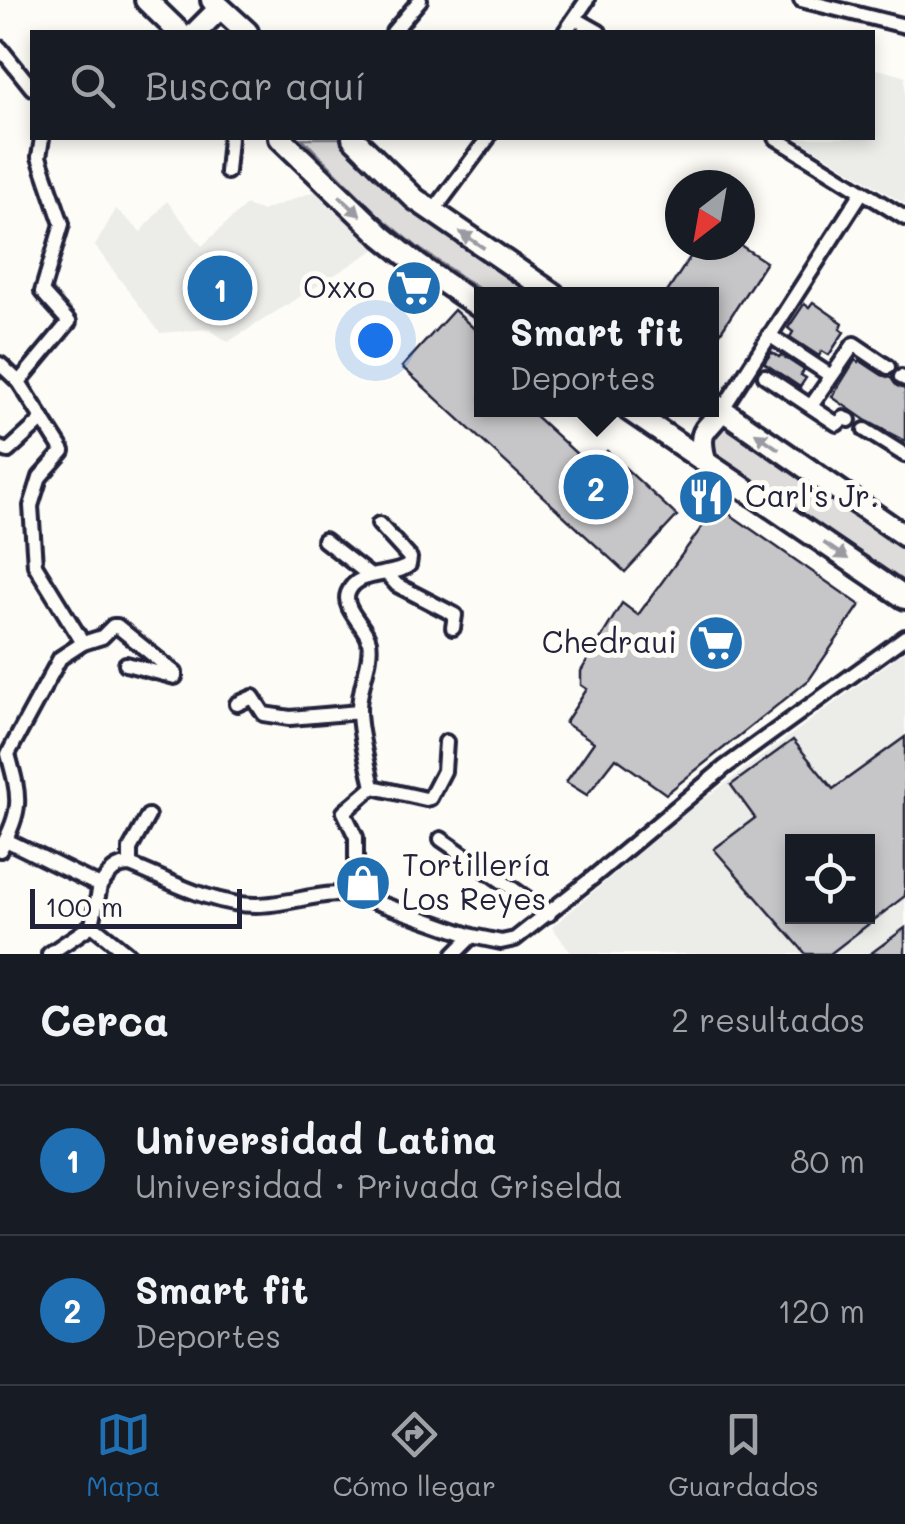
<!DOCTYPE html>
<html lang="es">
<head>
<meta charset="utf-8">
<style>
  :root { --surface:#171b24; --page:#20242c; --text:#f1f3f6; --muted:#9ea1a6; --line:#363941; --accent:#1f6fb2 }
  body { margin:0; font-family:Mali,sans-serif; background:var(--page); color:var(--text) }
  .controls { position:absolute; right:30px; bottom:30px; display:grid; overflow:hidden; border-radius:0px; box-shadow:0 5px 15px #0003 }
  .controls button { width:90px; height:90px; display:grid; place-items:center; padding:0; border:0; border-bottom:2px solid var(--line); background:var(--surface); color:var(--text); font:50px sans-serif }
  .compass { position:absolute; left:665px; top:170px; width:90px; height:90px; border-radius:50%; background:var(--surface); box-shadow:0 5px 15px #0003; rotate:211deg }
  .scale { position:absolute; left:30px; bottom:25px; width:212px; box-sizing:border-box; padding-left:10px; border:5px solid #22223b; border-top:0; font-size:28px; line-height:35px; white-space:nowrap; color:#22223b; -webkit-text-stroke:8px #fdfcf7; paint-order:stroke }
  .you { position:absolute; left:375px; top:340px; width:35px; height:35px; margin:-25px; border:8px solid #fff; border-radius:50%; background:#1a73e8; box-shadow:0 0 0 15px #1a73e833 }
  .badge { display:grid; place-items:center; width:65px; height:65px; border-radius:50%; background:var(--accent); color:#fff; font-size:32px; font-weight:700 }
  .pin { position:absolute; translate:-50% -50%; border:5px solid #fff; box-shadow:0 2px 10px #0006 }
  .popup { position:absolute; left:474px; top:287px; width:245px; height:130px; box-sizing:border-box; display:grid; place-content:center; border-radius:0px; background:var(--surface); filter:drop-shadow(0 2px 8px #0005); font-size:32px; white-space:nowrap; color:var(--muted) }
  .popup b { font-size:38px; color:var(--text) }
  .popup::after { content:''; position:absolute; left:50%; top:100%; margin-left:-20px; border:20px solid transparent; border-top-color:var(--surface) }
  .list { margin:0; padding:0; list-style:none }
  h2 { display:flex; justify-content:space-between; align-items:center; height:130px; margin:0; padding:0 40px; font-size:42px }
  h2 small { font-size:32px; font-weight:400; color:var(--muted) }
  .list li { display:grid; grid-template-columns:65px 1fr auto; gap:30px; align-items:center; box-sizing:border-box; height:150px; padding:0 40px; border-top:2px solid var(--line) }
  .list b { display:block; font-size:38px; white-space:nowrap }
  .list p { margin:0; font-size:32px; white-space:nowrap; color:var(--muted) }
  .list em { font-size:32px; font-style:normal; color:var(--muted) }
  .icon { flex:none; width:55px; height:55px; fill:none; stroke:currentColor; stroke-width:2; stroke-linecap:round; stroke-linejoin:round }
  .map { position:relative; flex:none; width:905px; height:954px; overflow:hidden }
  .search { position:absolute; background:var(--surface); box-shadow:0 5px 15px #0003; left:30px; right:30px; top:30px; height:110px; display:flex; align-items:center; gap:25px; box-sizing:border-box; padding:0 35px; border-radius:0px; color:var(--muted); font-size:38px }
  .sheet { height:430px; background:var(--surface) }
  nav { display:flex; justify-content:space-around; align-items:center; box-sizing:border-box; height:140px; border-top:2px solid var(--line); background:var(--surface); font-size:28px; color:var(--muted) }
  nav a { display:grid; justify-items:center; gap:5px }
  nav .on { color:var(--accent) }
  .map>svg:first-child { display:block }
  .built { fill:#ecece9; fill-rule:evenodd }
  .green { fill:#dddcdb; stroke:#807f8b; stroke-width:2.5 }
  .building { fill:#c6c6c8; stroke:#22223b; stroke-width:2.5; fill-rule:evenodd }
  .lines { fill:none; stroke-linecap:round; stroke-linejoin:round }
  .street-casing { stroke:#22223b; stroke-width:20 }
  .primary-casing { stroke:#22223b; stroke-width:28 }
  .street { stroke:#fdfcf7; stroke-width:12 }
  .primary { stroke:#fdfcf7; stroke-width:20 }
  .oneway { fill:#9a9aa2 }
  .labels { text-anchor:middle; stroke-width:10; stroke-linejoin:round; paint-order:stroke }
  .poi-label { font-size:30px; fill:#22223b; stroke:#fdfcf7; text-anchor:end }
</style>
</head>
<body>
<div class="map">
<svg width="905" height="954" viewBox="0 0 905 954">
  <rect width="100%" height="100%" fill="#fdfcf7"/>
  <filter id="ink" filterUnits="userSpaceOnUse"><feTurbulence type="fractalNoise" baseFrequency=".01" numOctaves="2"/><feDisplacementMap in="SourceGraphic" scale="20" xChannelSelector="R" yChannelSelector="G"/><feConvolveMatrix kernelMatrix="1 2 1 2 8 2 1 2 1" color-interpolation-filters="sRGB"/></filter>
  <g filter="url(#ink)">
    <g class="built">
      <path d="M873,68L905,76V204L797,138H872Z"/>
      <path d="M321,189L382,245L228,342L209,329L160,333L95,246L116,209L141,232L167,201L202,246L246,205L262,211Z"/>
      <path d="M905,651V954H572L552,927L692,808ZM792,842H868V916H792Z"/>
    </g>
    <g class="green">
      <path d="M302,138H339L408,205L540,294H487L420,249L377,214Z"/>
      <path d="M727,422L905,544V582L710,452L713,428Z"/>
    </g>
    <g class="building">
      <path d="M698,245H740L766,262L720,333L711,327V294H666Z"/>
      <path d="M813,302L843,323L840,329L844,332L829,355L822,351L819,356L790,337L793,332L788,328L804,304L809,307Z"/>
      <path d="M454,310L481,335V410H529L592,468L607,451L677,516L625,572L402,367Z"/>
      <path d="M772,352L779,357L781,355L804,370L801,375L806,378L800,387L764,363Z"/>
      <path d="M855,360L858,362L859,360L882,375L891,378L897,386L905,389V441L865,420L832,397Z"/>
      <path d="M706,479L724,491L715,504L860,605L809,680L666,794L616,758L587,795L566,782L594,742L565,723L587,689L581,685V671L622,603L638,615L707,520L687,506Z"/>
      <path d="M905,737V896L830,954H806L714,849L755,818L731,785L793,740L833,789ZM792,842H868V916H792Z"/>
      <path d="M905,928V954H870Z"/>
    </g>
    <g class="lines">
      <g class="street-casing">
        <g id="street">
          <path d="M801,0L905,26"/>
          <path d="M576,19L599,32"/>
          <path d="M393,32L420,0"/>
          <path d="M565,32L587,0"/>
          <path d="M0,48L32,88"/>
          <path d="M776,138L905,218"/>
          <path d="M227,172L230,138"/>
          <path d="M432,213L488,138"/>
          <path d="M769,335L831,376"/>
          <path d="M0,364L19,382"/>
          <path d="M765,376L837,424L844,418L849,420"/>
          <path d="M901,377L905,379"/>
          <path d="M811,406L854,344L888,367"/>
          <path d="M722,410L862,192"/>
          <path d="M865,430L905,455"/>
          <path d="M0,448L8,451L43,419"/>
          <path d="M324,540L369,575"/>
          <path d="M386,573L397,585L455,615L453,628"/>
          <path d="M83,643L102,637L113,626H117L175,673V677L126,664"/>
          <path d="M237,704L253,697L264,714L290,718L359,712"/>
          <path d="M373,787L426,799L430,798L444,771L446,742"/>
          <path d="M441,839L549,914"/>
          <path d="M6,840L100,886C109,874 114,865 130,865C170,881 212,905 256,905C290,905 321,890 356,895L472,936L501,942L515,939L591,879L725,767L905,637"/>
          <path d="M0,850C23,810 20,797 8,754L60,658L83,643L35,565L31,506L40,477L63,451L19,382L69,322L42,292L62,224L39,157L42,138"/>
          <path d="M130,865V849L148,816"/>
          <path d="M356,895V837L344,812L373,787C368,762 359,735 359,710C358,689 373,660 369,641C366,626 342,609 348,593C357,569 393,578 409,565L410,558L379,524"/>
          <path d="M92,925L128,954"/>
          <path d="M49,954L92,925L100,886"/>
          <path d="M454,954L472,936"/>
        </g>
      </g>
      <g class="primary-casing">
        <g id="primary">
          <path d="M146,0L179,32"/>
          <path d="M212,0L247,32"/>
          <path d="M196,32L220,8"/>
          <path d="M280,138L382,236L418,265L481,308"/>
          <path d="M353,138L415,199L553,294"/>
          <path d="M711,402L905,536"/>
          <path d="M629,410L905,598"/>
          <path d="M705,461C697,427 706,433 722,410"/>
        </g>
      </g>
      <use href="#street" class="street"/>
      <use href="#primary" class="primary"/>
    </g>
    <defs><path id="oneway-solid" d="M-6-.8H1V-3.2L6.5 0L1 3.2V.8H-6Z" transform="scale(2.5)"/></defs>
    <g class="oneway">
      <use href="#oneway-solid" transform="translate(350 206) rotate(43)"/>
      <use href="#oneway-solid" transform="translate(472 240) rotate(-146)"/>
      <use href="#oneway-solid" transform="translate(767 441) rotate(-145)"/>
      <use href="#oneway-solid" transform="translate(836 551) rotate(34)"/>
    </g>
  </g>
  <defs>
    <g id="supermarket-disc" transform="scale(2.875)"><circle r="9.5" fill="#1f6fb2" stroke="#fdfcf7"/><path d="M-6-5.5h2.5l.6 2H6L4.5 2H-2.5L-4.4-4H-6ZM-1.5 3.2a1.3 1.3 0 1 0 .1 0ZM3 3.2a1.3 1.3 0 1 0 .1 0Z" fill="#fff"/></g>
    <g id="restaurant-disc" transform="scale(2.875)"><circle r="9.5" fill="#1f6fb2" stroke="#fdfcf7"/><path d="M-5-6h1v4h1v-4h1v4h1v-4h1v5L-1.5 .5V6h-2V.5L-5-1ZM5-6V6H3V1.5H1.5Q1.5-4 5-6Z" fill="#fff"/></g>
    <g id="shop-disc" transform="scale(2.875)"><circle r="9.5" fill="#1f6fb2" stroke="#fdfcf7"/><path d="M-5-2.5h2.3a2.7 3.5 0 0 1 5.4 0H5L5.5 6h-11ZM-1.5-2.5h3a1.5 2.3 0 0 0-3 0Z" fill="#fff"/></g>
  </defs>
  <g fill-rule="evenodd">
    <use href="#supermarket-disc" x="414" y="288"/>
    <use href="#restaurant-disc" x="706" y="497"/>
    <use href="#supermarket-disc" x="716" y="643"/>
    <use href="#shop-disc" x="363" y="883"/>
  </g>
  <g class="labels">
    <g class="poi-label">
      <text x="375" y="298">Oxxo</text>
      <text x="745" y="507" text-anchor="start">Carl's Jr.</text>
      <text x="677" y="653">Chedraui</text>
      <text x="402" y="876" text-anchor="start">Tortillería<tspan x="402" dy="34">Los Reyes</tspan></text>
    </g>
  </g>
</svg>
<div class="controls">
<button><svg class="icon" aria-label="locate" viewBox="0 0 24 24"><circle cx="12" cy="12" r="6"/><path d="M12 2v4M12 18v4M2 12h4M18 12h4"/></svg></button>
</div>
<svg class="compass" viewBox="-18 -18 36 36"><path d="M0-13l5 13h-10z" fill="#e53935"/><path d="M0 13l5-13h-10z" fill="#9ea1a6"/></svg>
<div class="scale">100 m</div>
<div class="you"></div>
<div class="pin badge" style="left:220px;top:288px">1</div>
<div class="pin badge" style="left:596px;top:487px">2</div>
<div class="popup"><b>Smart fit</b>Deportes</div>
<div class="search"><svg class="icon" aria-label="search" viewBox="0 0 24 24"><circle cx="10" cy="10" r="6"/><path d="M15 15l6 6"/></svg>Buscar aquí</div>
</div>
<section class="sheet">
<h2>Cerca<small>2 resultados</small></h2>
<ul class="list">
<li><span class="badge">1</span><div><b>Universidad Latina</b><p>Universidad · Privada Griselda</p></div><em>80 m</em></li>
<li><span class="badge">2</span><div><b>Smart fit</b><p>Deportes</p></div><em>120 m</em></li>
</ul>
</section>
<nav>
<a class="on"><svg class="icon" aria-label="map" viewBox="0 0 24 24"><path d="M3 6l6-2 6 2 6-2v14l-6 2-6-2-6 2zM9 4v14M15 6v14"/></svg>Mapa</a>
<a><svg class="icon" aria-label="directions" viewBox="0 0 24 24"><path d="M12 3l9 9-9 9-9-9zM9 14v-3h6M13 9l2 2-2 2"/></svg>Cómo llegar</a>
<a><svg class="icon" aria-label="saved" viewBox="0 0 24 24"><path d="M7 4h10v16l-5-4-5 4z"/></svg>Guardados</a>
</nav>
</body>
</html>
